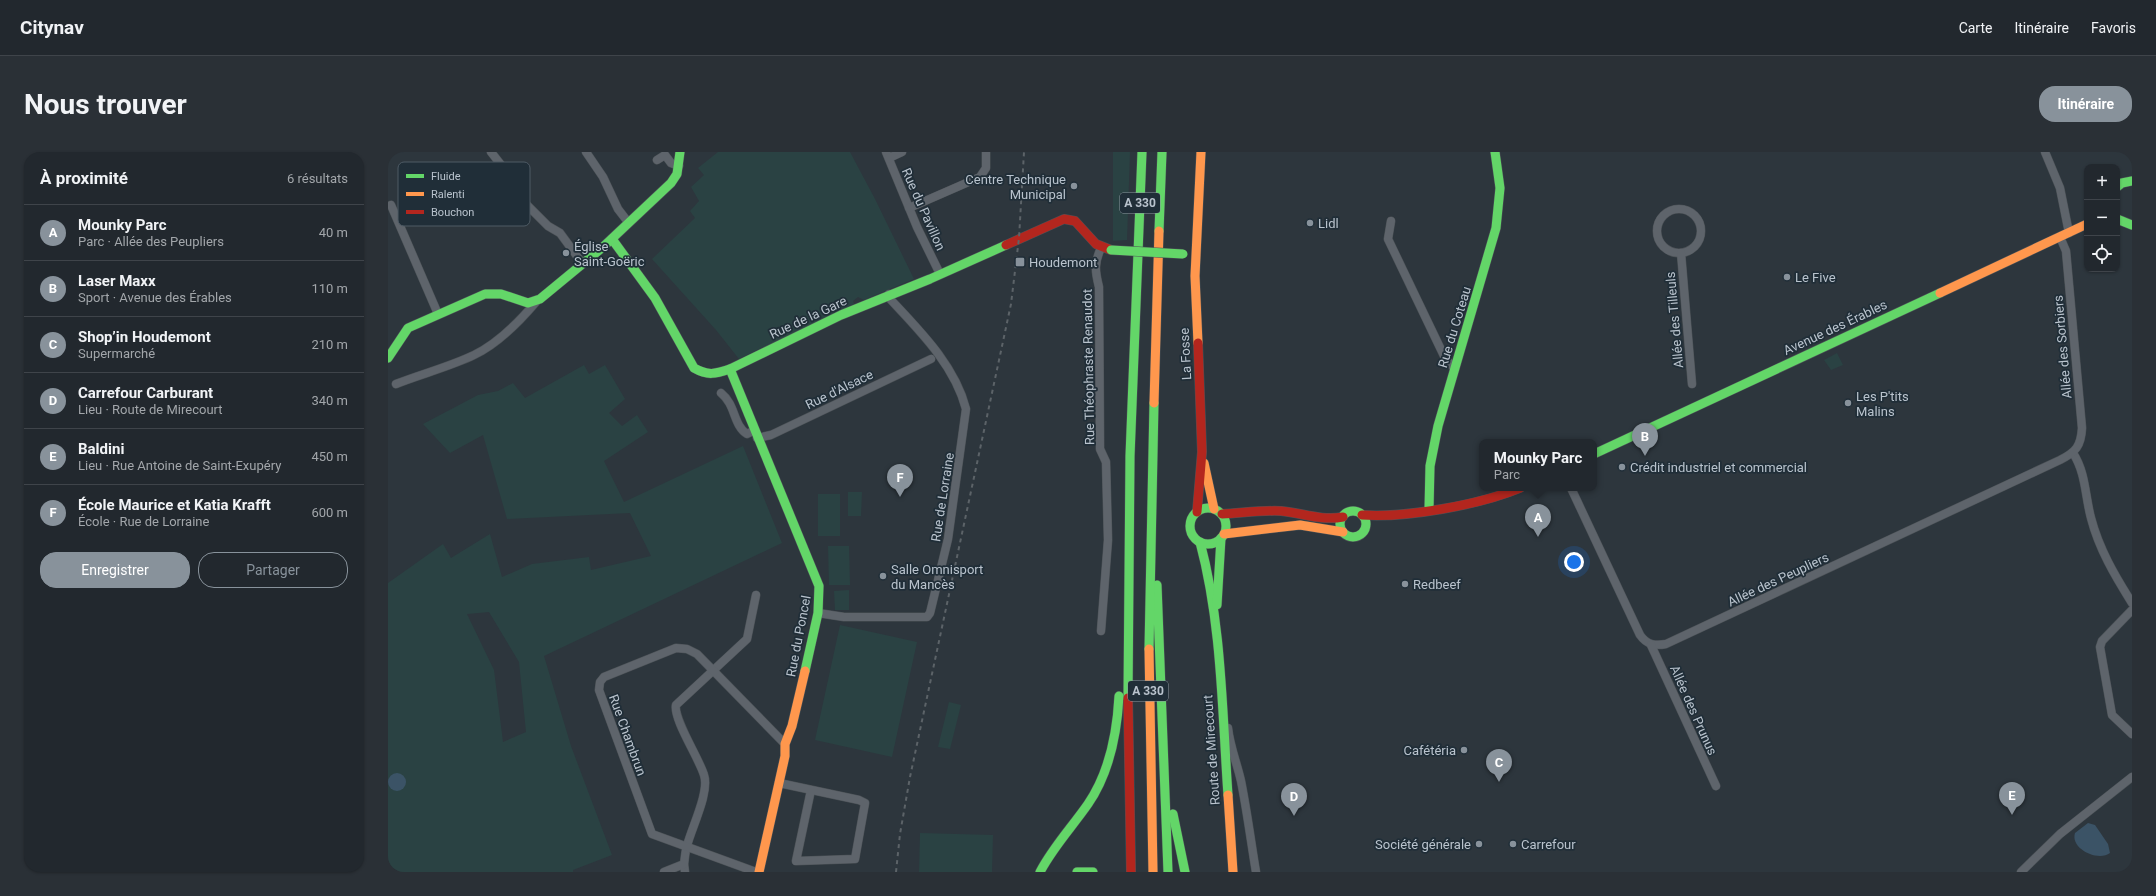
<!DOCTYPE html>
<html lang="fr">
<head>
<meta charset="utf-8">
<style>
  :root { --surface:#22282e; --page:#2a3036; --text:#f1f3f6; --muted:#a2a6aa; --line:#3f444a; --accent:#88929b }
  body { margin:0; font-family:Roboto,sans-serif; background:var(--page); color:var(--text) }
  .controls { position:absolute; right:12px; top:12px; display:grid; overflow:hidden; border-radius:8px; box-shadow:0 1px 3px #0004 }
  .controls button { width:36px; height:36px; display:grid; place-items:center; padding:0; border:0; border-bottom:1px solid var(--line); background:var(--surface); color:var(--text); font:20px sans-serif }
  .you { position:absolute; left:1186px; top:410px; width:14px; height:14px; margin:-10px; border:3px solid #fff; border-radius:50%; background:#1a73e8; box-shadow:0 0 0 6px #1a73e833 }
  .badge { display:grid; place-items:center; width:26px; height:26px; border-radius:50%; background:var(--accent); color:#fff; font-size:13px; font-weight:700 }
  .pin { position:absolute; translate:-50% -33px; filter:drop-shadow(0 1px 2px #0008) }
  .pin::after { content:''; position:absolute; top:21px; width:14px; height:12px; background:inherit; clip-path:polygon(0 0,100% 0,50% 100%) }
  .popup { position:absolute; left:1091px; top:287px; width:118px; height:52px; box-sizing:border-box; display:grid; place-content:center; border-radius:8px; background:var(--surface); filter:drop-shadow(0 1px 3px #0005); font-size:13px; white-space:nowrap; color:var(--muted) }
  .popup b { font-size:15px; color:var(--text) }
  .popup::after { content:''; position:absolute; left:50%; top:100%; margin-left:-8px; border:8px solid transparent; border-top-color:var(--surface) }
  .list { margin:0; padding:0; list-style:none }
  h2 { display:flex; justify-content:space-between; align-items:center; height:52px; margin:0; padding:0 16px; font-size:17px }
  h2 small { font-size:13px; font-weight:400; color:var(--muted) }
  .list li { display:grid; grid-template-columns:26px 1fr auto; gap:12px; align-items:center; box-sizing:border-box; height:56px; padding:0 16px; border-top:1px solid var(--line) }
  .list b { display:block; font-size:15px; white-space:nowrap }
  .list p { margin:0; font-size:13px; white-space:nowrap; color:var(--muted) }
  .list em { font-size:13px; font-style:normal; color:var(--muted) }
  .actions { display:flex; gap:8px; padding:12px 16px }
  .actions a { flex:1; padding:9px 0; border:1px solid var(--accent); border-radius:16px; text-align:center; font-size:14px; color:var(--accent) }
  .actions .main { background:var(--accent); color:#fff }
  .icon { flex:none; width:22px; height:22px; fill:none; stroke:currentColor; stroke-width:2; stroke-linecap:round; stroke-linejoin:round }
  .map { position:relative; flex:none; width:1744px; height:720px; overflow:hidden; border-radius:16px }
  header { display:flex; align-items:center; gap:24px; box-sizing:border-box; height:56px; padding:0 20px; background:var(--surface); border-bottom:1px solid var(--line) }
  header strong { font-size:19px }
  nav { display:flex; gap:22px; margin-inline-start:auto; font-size:14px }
  .intro { display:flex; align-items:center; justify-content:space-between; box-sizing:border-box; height:96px; padding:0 24px }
  h1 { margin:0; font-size:28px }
  .button { padding:10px 18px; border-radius:16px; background:var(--accent); color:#fff; font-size:14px; font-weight:700 }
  main { display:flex; gap:24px; padding:0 24px }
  aside { flex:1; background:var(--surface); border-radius:16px; box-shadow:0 1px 3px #0004 }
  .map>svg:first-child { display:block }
  .green { fill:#2a4243; fill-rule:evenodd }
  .water { fill:#3b5366 }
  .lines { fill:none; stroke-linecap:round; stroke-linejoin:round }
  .street-casing { stroke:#4c5257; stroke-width:9 }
  .fast-casing { stroke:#4c5257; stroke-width:10 }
  .slow-casing { stroke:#4c5257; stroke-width:10 }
  .jam-casing { stroke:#4c5257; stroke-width:10 }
  .street { stroke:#5e646b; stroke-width:8 }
  .fast { stroke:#63d668; stroke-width:9 }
  .slow { stroke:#ff974d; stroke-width:9 }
  .jam { stroke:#b3261e; stroke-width:9 }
  .rail { stroke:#5c6368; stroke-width:2; stroke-dasharray:4 4; stroke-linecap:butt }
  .fast-bridge-casing { stroke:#4c5257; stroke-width:10; stroke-linecap:butt }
  .fast-bridge { stroke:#63d668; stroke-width:9 }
  .poi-dot { fill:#88929b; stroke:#202e38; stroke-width:1.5 }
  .labels { text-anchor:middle; stroke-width:3.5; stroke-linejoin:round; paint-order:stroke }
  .shield { fill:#202e38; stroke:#8b96a0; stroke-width:1 }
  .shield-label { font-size:12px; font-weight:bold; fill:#b9c3cd }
  .poi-label { font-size:13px; fill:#b9c3cd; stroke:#202e38; text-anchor:start }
  .street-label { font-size:13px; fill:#b9c3cd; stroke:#202e38 }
  .key { fill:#202e38; stroke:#4e5b65; stroke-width:1 }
  .key-label { font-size:11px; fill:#b9c3cd }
</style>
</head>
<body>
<header>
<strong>Citynav</strong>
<nav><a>Carte</a><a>Itinéraire</a><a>Favoris</a></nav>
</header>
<div class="intro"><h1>Nous trouver</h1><a class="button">Itinéraire</a></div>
<main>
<aside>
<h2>À proximité<small>6 résultats</small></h2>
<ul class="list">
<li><span class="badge">A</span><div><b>Mounky Parc</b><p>Parc · Allée des Peupliers</p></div><em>40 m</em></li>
<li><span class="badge">B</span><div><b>Laser Maxx</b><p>Sport · Avenue des Érables</p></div><em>110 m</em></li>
<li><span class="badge">C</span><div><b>Shop’in Houdemont</b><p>Supermarché</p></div><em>210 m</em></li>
<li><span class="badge">D</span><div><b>Carrefour Carburant</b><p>Lieu · Route de Mirecourt</p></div><em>340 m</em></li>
<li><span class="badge">E</span><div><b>Baldini</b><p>Lieu · Rue Antoine de Saint-Exupéry</p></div><em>450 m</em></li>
<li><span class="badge">F</span><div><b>École Maurice et Katia Krafft</b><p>École · Rue de Lorraine</p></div><em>600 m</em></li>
</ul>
<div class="actions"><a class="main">Enregistrer</a><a>Partager</a></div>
</aside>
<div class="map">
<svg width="1744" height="720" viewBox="0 0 1744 720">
  <rect width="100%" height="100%" fill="#2d363d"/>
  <g class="green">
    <path d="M330,0H462L487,47L526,127L476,148L470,145L465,149L466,152L351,207L328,178L264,107L307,66L302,59L311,49L303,35L316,23L310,16Z"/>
    <path d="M725,0H742L739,88L725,89Z"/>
    <path d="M1449,201L1455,213L1443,218L1436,208Z"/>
    <path d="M196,213L201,222L217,213L237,247L221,261L234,274L249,263L260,280L216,309L236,350L355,294L394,391L156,504L183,594L224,703L185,718V720H0V431L55,392L63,406L102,382L114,425L144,412L201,405L203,418L263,404L242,361L119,367L95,283L62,301L35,272L90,243L110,239L125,231L137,246ZM101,460L131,510L138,580L115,590L106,518L79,462Z"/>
    <path d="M460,340H474L473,364H460Z"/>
    <rect x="430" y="342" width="22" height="42"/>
    <path d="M440,394H461L462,433H441Z"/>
    <path d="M461,438V458H447L446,439Z"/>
    <path d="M452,473L529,490L504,605L427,588Z"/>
    <path d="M561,550L573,553L562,597L550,595Z"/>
    <path d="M532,681L605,683L604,720H531Z"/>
  </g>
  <g class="water">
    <circle cx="9" cy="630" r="9"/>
    <path d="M1700,671L1707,673L1720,692L1722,701C1710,710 1682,697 1687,681Z"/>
  </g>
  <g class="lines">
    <g class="street-casing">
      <g id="street">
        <path d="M103,0L114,14L134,48L160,74L172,81L194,111"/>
        <path d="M198,0L215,25L230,57L240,70"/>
        <path d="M498,0L529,75L552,122"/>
        <path d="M1657,0L1672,36L1681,81"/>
        <path d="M501,6L514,0"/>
        <path d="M269,8L277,3L283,11L291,14"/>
        <path d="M3,53L50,162"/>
        <path d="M521,56L592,25L598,16V0"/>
        <circle cx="1291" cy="79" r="22"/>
        <path d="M1003,69L1000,87L1057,206L1067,217"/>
        <path d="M1293,101L1304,232"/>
        <path d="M8,232C33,222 61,215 86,203C109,192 131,170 148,150"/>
        <path d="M333,241C348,253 345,273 359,282L367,278"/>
        <path d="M369,286L383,283L543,207"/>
        <path d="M1685,301C1698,321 1697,344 1703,366C1711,397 1727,424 1744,451"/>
        <path d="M1183,336L1252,483C1259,493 1267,494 1278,492L1672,308C1688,300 1693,294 1694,276L1678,99L1672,85"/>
        <path d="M1744,458L1714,489L1712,495L1724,563L1744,582"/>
        <path d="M430,461L456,465H539L542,461L560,387L578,257C567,214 533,180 503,148L501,142"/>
        <path d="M713,479L720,388L718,310L712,297L711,135C707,119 706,111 713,96"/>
        <path d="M1263,493L1328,634"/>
        <path d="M840,576C842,595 849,611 853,629C859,659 863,690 868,720"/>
        <path d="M391,631L471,648L477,651L467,707L408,709L423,638"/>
        <path d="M296,712L297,720"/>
        <path d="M276,720L296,712C297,706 297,700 299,694C303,677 322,640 316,623C311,606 285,567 288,553L359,487L368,443"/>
        <path d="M368,720L264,682L211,538L212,530L216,525L288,496L299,497L309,502L397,592"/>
        <path d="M1633,720L1672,682L1744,625"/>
      </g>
    </g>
    <g class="fast-casing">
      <g id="fast">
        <path d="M1729,35L1734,31L1744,29"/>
        <path d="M1729,67L1744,73"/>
        <path d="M771,79L774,0"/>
        <path d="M224,87L267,146L306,216C320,224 327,222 342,217L453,163L542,127L618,93"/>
        <path d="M0,206L20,176L97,142H113L140,151L152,147L215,95L283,31L289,22L292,0"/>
        <path d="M342,217L431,434L430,461L417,519"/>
        <path d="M1206,302L1552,141"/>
        <circle cx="820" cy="374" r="18"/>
        <path d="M1041,357L1042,314L1050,274L1108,76L1112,36L1107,0"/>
        <circle cx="965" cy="372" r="13"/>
        <path d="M812,390C834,472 834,559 840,643"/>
        <path d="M769,433L780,720"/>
        <path d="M829,453L833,386"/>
        <path d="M761,497L766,251"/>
        <path d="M740,546L742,304L754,0"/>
        <path d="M785,662L797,720"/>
        <path d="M652,720C665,695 684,675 700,652C722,620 729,582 731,544"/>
        <path d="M689,720H705"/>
      </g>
    </g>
    <g class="slow-casing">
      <g id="slow">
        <path d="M1552,141L1699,72"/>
        <path d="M810,191L807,124L813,0"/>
        <path d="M766,251L771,79"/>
        <path d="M816,311L826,357"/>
        <path d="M836,382L912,373L955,380"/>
        <path d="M761,497L765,720"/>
        <path d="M840,643L845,720"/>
        <path d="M371,720L397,604V592L404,574L417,519"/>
      </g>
    </g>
    <g class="jam-casing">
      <g id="jam">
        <path d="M618,93L676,67L687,69L708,92L723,98"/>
        <path d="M809,360L814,300L810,191"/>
        <path d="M834,362C854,361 874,358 893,359C915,361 933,369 955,365"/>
        <path d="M974,363C1018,366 1091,353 1132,336"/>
        <path d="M740,546L743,720"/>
      </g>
    </g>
    <use href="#street" class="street"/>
    <use href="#fast" class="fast"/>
    <use href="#slow" class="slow"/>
    <use href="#jam" class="jam"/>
    <path class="rail" d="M508,720L512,682L522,625L623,152L631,86L636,0"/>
    <g class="fast-bridge-casing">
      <path id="fast-bridge" d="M723,98L795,102"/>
    </g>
    <use href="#fast-bridge" class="fast-bridge"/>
  </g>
  <g class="poi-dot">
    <circle cx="686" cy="34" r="4"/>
    <circle cx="922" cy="71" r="4"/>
    <circle cx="178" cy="101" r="4"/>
    <rect x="627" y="105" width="10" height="10" rx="2"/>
    <circle cx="1399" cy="125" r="4"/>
    <circle cx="1460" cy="251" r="4"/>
    <circle cx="1234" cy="315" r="4"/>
    <circle cx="495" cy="424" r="4"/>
    <circle cx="1017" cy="432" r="4"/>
    <circle cx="1076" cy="598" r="4"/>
    <circle cx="1091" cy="692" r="4"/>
    <circle cx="1125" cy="692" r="4"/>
  </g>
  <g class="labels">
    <g class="shield">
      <rect x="732" y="41" width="40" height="20" rx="3"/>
      <rect x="740" y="529" width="40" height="20" rx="3"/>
    </g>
    <g class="shield-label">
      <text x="752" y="55">A 330</text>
      <text x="760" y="543">A 330</text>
    </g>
    <g class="poi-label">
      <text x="678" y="32" text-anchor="end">Centre Technique<tspan x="678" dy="15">Municipal</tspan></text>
      <text x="930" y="76">Lidl</text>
      <text x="186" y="99">Église<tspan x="186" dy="15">Saint-Goëric</tspan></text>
      <text x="641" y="115">Houdemont</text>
      <text x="1407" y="130">Le Five</text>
      <text x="1468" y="249">Les P'tits<tspan x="1468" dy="15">Malins</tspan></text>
      <text x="1242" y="320">Crédit industriel et commercial</text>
      <text x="503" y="422">Salle Omnisport<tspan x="503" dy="15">du Mancès</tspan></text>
      <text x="1025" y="437">Redbeef</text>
      <text x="1068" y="603" text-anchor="end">Cafétéria</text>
      <text x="1083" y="697" text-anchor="end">Société générale</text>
      <text x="1133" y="697">Carrefour</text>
    </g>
    <g class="street-label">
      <text transform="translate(536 57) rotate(66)" y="5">Rue du Pavillon</text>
      <text transform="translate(420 165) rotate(-25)" y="5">Rue de la Gare</text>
      <text transform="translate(1286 168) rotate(-95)" y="5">Allée des Tilleuls</text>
      <text transform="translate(1066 175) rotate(-73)" y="5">Rue du Coteau</text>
      <text transform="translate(1447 175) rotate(-25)" y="5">Avenue des Érables</text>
      <text transform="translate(1674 195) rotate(-95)" y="5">Allée des Sorbiers</text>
      <text transform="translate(797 202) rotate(-93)" y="5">La Fosse</text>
      <text transform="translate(700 215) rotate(-91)" y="5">Rue Théophraste Renaudot</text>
      <text transform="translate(451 237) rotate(-26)" y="5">Rue d'Alsace</text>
      <text transform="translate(554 345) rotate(-81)" y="5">Rue de Lorraine</text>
      <text transform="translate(1390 427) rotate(-25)" y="5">Allée des Peupliers</text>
      <text transform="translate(410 484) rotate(-79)" y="5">Rue du Poncel</text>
      <text transform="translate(1306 558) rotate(66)" y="5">Allée des Prunus</text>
      <text transform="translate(240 583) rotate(70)" y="5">Rue Chambrun</text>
      <text transform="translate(823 598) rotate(-94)" y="5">Route de Mirecourt</text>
    </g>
  </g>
  <rect x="10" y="10" width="132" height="64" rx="6" class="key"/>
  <rect x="18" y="22" width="18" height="4" fill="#63d668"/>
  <rect x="18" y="40" width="18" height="4" fill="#ff974d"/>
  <rect x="18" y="58" width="18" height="4" fill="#b3261e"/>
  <g class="key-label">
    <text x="43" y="28">Fluide</text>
    <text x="43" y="46">Ralenti</text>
    <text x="43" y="64">Bouchon</text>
  </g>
</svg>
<div class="controls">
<button>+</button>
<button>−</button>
<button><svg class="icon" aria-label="locate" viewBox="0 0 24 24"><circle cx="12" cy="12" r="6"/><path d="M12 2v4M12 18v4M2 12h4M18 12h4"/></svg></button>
</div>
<div class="you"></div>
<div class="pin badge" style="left:1150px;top:385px">A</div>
<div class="popup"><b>Mounky Parc</b>Parc</div>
<div class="pin badge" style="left:1257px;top:304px">B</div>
<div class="pin badge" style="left:1111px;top:630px">C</div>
<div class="pin badge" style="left:906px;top:664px">D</div>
<div class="pin badge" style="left:1624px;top:663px">E</div>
<div class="pin badge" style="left:512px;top:345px">F</div>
</div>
</main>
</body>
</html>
